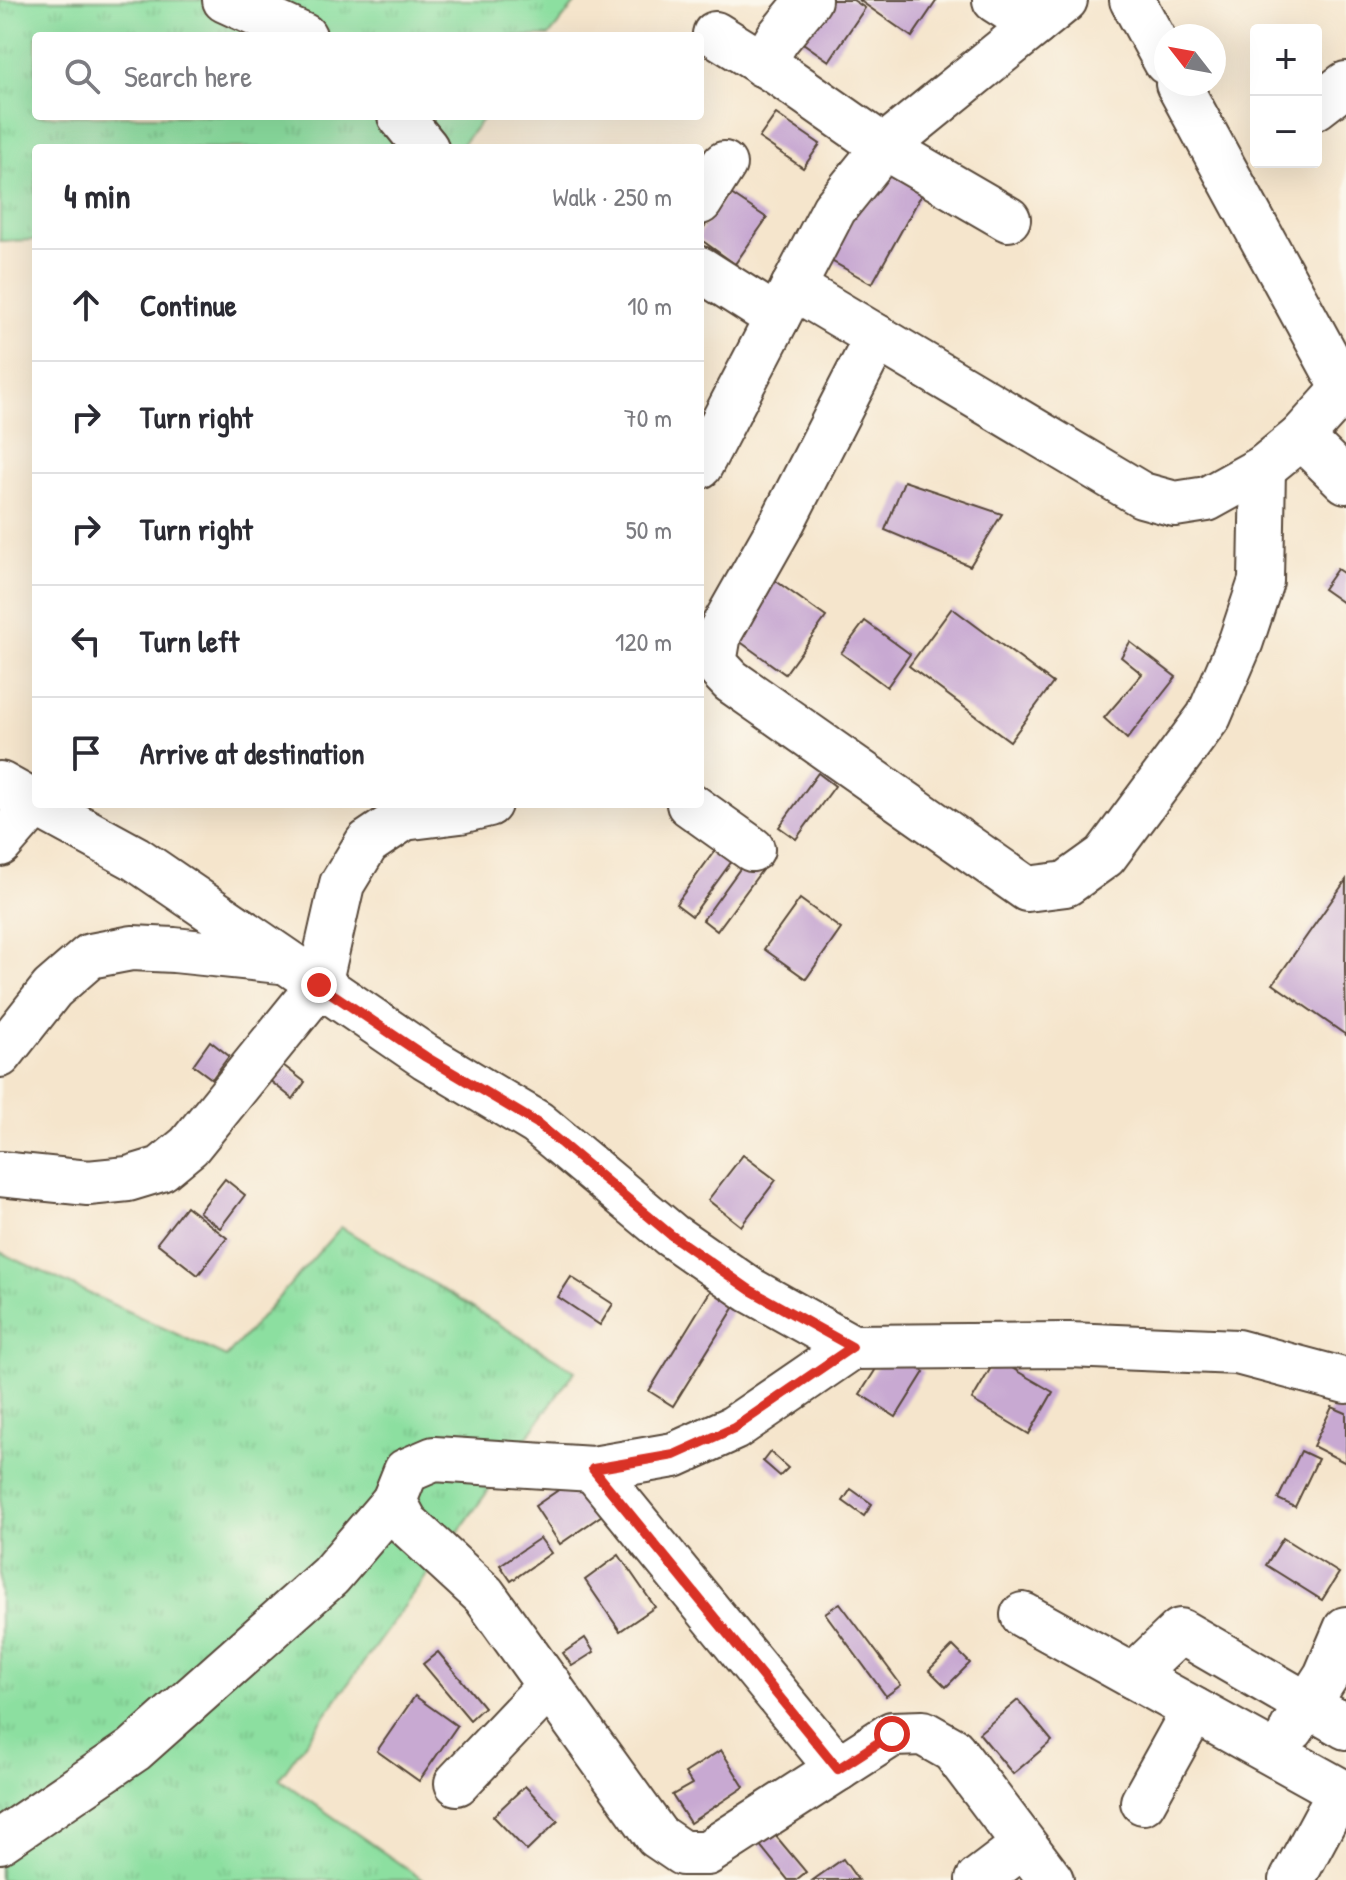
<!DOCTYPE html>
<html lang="en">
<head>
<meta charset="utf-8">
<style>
  :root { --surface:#fff; --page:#f7f7f7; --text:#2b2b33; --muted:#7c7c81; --line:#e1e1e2 }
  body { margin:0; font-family:"Patrick Hand",sans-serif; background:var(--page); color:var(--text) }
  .controls { position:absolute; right:24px; top:24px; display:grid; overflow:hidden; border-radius:8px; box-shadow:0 8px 32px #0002 }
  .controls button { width:72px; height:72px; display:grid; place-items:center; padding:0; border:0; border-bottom:2px solid var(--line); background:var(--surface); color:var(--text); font:40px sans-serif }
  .compass { position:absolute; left:1154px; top:24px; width:72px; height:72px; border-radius:50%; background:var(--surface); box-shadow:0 8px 32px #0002; rotate:301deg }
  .stop { position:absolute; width:24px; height:24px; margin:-18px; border:6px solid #d93025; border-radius:50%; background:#fff }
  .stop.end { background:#d93025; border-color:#fff; box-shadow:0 2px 8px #0008 }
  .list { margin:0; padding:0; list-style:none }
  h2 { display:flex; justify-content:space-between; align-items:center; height:104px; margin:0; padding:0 32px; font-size:34px }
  h2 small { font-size:26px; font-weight:400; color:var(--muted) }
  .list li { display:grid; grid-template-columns:52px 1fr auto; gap:24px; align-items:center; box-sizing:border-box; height:112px; padding:0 32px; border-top:2px solid var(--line) }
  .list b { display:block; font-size:30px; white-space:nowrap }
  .list em { font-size:26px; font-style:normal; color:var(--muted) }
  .icon { flex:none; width:44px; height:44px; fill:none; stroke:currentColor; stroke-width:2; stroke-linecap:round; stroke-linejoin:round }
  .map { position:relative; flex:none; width:1346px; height:1880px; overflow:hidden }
  .search { position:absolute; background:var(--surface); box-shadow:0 8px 32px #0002; left:32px; top:32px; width:672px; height:88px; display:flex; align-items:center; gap:20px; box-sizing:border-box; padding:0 28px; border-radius:8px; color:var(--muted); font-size:30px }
  .panel { position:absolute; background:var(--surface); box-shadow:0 8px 32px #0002; left:32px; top:144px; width:672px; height:664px; border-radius:8px }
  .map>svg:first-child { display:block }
  .grass { fill:url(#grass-tufts); stroke:#64845f; stroke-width:2 }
  .building { fill:#c8a9d2 }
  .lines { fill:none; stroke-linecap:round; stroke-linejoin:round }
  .minor-casing { stroke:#574638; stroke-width:48 }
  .minor { stroke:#fff; stroke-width:44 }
  .route { stroke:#d93025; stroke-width:10 }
</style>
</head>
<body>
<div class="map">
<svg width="1346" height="1880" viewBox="0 0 1346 1880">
  <defs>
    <pattern id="grass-tufts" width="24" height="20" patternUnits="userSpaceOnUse" patternTransform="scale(2)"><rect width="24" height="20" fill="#8cdfa0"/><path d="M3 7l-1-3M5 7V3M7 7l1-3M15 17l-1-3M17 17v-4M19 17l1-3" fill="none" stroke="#7ac089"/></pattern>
  </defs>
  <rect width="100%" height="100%" fill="#fbf7ec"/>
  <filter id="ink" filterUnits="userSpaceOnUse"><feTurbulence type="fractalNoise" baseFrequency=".0125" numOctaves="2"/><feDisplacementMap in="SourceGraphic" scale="16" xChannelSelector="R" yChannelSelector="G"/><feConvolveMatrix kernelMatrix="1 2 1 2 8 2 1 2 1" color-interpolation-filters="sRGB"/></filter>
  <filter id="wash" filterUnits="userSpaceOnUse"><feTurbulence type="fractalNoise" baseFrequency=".006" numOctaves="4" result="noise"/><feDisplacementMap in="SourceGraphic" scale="32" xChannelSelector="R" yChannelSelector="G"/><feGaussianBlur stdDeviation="1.8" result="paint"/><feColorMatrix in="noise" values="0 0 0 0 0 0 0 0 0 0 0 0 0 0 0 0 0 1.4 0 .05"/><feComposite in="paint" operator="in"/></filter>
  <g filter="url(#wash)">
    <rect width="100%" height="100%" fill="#f5e5cc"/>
    <g class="grass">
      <path d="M0,0H578L549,36H36V116H485L459,148H36V240L0,241Z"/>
      <path d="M341,1227L575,1371L279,1779L423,1880H0V1252L226,1357Z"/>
    </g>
    <g id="blocks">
      <g class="building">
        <path d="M814,0H853L865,8L829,61L790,34Z"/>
        <path d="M859,0H937L912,37Z"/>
        <path d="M776,114L820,144L803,168L759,138Z"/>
        <path d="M886,156L929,181L872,284L828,259Z"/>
        <path d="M728,192L767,218L735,264L700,239V233Z"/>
        <path d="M904,481L1002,514L970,566L885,530Z"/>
        <path d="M1337,569L1346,575V605L1323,589Z"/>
        <path d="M769,576L826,617L785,674L728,633Z"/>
        <path d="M952,608L1053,683L1010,741L909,666Z"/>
        <path d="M865,621L910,654L887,687L841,653Z"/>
        <path d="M1130,642L1176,677L1127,739L1104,718L1142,674L1121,657Z"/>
        <path d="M818,773L835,786L796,839L779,827Z"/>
        <path d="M724,838L740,850L692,916L676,904Z"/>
        <path d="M747,859L762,870L717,931L703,920Z"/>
        <path d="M1346,880L1345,967L1346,1035L1273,984Z"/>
        <path d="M800,899L841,929L806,979L764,949Z"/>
        <path d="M210,1041L229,1056L212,1079L193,1065Z"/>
        <path d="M275,1059L305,1082L293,1099L263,1075Z"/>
        <path d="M743,1155L776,1180L741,1226L708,1200Z"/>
        <path d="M225,1179L245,1195L220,1228L199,1212Z"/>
        <path d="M186,1206L227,1238L198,1275L157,1243Z"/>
        <path d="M571,1277L613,1304L600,1325L558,1297Z"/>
        <path d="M714,1285L739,1300L673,1406L649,1391Z"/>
        <path d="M888,1350L924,1372L896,1417L860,1394Z"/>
        <path d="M996,1359L1053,1392L1029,1434L972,1400Z"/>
        <path d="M1332,1407L1346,1413V1463L1313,1446Z"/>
        <path d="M1301,1451L1318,1459L1295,1507L1278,1499Z"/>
        <path d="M770,1452L788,1468L780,1476L763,1461Z"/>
        <path d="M582,1474L608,1511L560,1544L535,1506Z"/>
        <path d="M851,1489L872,1504L864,1516L843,1501Z"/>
        <path d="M540,1538L551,1553L511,1581L500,1565Z"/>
        <path d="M1283,1538L1339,1573L1322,1600L1266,1565Z"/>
        <path d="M619,1555L655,1607L620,1631L585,1580Z"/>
        <path d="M840,1603L901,1685L886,1696L825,1613Z"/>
        <path d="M585,1638L594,1652L572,1666L563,1653Z"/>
        <path d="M953,1646L970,1663L946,1687L929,1670Z"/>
        <path d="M438,1652L484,1707L470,1720L423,1664Z"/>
        <path d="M415,1696L457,1726L419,1781L377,1751Z"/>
        <path d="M1018,1700L1052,1741L1013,1774L979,1733Z"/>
        <path d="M721,1750L744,1787L690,1823L672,1795L692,1784L685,1773Z"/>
        <path d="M525,1786L558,1821L527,1851L493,1816Z"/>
        <path d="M765,1823L806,1872L796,1880H788L751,1834Z"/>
        <path d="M843,1859L858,1880H813Z"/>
      </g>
    </g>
  </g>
  <g filter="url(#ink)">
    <use href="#blocks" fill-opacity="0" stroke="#574638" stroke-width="2"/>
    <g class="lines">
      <g class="minor-casing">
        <g id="minor">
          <path d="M225,0L304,36"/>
          <path d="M995,0L1034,25"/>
          <path d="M1132,0L1166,62"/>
          <path d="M715,34L778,73L884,147L1008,219"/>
          <path d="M762,64L778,38L809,0"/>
          <path d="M1178,84L1344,389"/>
          <path d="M1316,107L1346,84"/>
          <path d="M400,116L426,148"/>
          <path d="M700,202L724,164"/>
          <path d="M700,269L777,318"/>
          <path d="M793,287L1142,495L1175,504L1207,499L1263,468L1301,437L1346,387"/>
          <path d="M877,337L783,521L719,634L714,663L731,681L1027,889L1066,884L1105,856L1209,716L1241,641L1261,581L1263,468"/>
          <path d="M1301,437L1346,481"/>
          <path d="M700,466L834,209L884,147L1065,0"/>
          <path d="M0,784L36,804"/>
          <path d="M36,804L135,858L426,1057L537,1123L671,1235L750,1290L852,1347L1069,1345L1237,1352L1346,1381"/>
          <path d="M689,804L752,849"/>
          <path d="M0,844L35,804"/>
          <path d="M0,1055L52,989L90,956L132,948L174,950L280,961"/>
          <path d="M0,1174L88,1183L128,1179L161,1169L189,1146L319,985L342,884L367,843L404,818L460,811L489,804"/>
          <path d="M852,1347L734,1428L674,1455L593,1469L434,1459L406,1471L394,1501L406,1523L484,1595L657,1836L682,1853H707L892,1734L923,1733L953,1750L1051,1880"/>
          <path d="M593,1469L838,1769"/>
          <path d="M1023,1615L1346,1794"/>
          <path d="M1133,1676L1180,1631L1346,1727"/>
          <path d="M1292,1729L1326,1676L1346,1629"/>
          <path d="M457,1783L550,1685"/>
          <path d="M1143,1802L1194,1710"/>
          <path d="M0,1841L134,1750L330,1576L394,1501"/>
          <path d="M978,1880L1024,1845"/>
          <path d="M1292,1880L1340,1791"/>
        </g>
      </g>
      <use href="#minor" class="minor"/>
    </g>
  </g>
  <g class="lines" filter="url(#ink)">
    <path class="route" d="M319,985L426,1057L537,1123L671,1235L750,1290L852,1347L734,1428L674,1455L593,1469L838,1769L892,1734"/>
  </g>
</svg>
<div class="controls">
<button>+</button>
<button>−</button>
</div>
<svg class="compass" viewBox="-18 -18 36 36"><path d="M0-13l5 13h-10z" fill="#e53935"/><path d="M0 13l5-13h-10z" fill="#7c7c81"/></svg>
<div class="stop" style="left:892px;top:1734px"></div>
<div class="stop end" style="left:319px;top:985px"></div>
<div class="search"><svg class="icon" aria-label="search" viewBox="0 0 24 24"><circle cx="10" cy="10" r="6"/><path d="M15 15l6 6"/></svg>Search here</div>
<section class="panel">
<h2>4 min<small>Walk · 250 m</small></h2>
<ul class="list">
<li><svg class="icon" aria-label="ahead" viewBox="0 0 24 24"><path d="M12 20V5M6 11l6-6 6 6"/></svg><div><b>Continue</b></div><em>10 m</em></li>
<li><svg class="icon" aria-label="right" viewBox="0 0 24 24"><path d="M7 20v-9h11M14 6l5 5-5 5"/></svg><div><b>Turn right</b></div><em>70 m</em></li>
<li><svg class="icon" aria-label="right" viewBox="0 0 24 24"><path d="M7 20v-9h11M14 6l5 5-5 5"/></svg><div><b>Turn right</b></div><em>50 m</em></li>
<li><svg class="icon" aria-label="left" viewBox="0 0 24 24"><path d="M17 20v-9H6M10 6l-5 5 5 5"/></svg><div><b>Turn left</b></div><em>120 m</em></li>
<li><svg class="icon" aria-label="arrive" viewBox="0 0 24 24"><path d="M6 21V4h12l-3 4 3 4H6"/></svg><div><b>Arrive at destination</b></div></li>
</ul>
</section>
</div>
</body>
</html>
